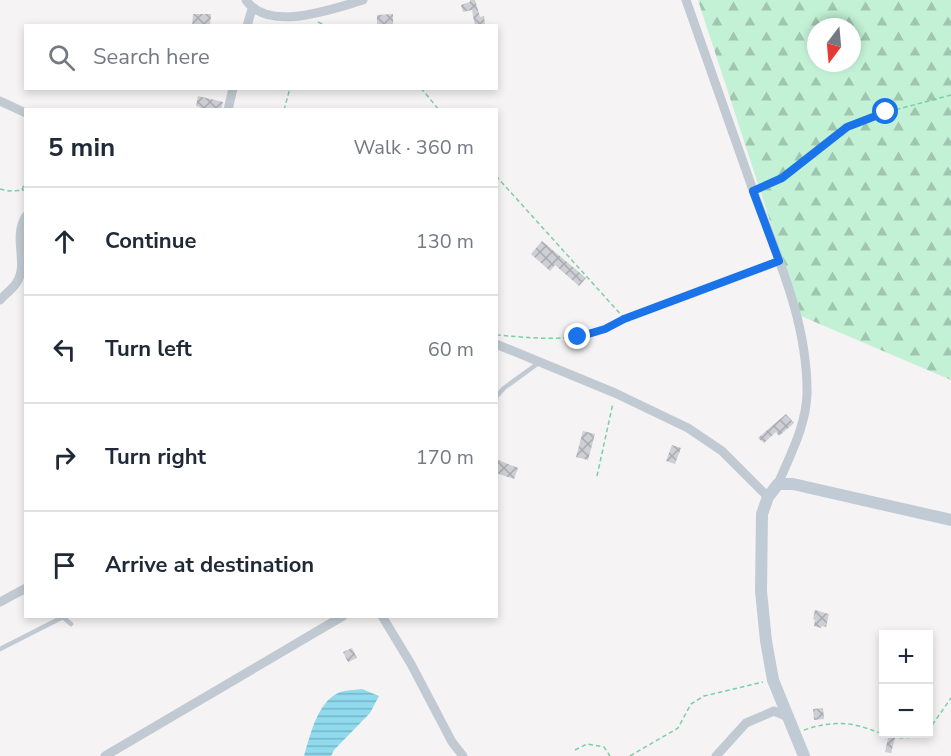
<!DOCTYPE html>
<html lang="en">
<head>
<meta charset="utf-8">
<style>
  :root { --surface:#fff; --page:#f6f6f7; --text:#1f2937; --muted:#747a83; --line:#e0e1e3 }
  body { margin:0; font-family:"Nunito Sans",sans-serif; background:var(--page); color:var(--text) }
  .controls { position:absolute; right:18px; bottom:18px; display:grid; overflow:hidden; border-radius:0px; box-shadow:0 3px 9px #0003 }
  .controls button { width:54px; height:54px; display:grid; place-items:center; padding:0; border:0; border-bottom:2px solid var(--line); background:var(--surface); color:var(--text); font:30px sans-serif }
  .compass { position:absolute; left:807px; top:18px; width:54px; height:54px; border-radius:50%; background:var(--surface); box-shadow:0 3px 9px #0003; rotate:196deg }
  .stop { position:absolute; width:18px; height:18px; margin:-14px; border:4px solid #1a73e8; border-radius:50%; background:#fff }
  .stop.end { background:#1a73e8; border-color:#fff; box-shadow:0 2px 6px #0008 }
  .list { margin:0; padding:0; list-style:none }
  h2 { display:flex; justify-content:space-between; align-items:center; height:78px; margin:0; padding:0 24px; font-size:26px }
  h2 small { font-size:20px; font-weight:400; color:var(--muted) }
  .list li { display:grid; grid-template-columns:39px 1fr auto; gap:18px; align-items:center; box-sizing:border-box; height:108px; padding:0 24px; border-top:2px solid var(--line) }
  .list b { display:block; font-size:22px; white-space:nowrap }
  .list em { font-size:20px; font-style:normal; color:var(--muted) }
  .icon { flex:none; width:33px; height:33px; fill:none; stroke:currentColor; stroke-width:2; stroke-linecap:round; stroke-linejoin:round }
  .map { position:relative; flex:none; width:951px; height:756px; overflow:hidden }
  .search { position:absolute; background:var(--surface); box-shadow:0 3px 9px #0003; left:24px; top:24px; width:474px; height:66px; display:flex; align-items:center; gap:15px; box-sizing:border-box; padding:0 21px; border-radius:0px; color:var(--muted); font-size:22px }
  .panel { position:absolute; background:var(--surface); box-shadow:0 3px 9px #0003; left:24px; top:108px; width:474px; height:510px; border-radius:0px }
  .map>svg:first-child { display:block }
  .forest { fill:url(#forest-firs); fill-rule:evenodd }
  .water { fill:url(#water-rules) }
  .building { fill:url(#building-cross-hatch) }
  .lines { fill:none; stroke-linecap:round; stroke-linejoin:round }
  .path { stroke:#7ad0a6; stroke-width:1.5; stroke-dasharray:4.5 3; stroke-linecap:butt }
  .lane { stroke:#c1cad2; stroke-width:4.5 }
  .street { stroke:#c1cad2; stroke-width:9 }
  .secondary { stroke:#c1cbd6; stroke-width:12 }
  .route { stroke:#1a73e8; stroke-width:8 }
</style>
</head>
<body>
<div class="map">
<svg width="951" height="756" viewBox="0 0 951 756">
  <defs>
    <pattern id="forest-firs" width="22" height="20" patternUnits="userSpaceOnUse" patternTransform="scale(1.5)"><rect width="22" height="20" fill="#c3f1d5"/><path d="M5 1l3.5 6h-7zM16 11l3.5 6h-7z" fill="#a0c6b0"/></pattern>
    <pattern id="water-rules" width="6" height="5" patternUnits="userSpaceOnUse" patternTransform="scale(1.5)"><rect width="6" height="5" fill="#90daee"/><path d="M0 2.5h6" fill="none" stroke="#78b4c4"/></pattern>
    <pattern id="building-cross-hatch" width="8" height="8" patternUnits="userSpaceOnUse" patternTransform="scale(1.5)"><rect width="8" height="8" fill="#cdcfd5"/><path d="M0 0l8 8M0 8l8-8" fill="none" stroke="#a8abb0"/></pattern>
  </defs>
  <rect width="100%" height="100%" fill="#f5f3f3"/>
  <path class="forest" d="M698,0H951V380L801,316ZM816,27H852V63H816Z"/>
  <path class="water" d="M362,689L379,696L370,713L334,750L331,756H304C310,736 317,703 338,693C344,690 355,690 362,689Z"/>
  <g class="building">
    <path d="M470,0H475L480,17L484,16L485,24L475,26L472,10L463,12L461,5L470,2Z"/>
    <path d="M193,14H211L210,26H192Z"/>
    <path d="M393,14V26H377V15Z"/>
    <path d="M198,96L223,102L221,110H208L196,106Z"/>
    <path d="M542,241L586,278L579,286L555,265L550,271L531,254Z"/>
    <path d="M786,414L794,423L779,436L776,432L764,443L758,438Z"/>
    <path d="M583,431L595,434L588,460L576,457Z"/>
    <path d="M672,445L681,448L675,464L666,461Z"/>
    <path d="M496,459L518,468L514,479L496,473Z"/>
    <path d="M815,610L829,614L826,627L822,626L821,628L814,626L815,620L813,619Z"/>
    <path d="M352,648L357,658L348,662L343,652Z"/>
    <path d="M823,708L824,719L814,720L813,709Z"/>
    <path d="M889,734H896L891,753L885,752Z"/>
  </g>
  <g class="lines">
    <g class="path">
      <path d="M318,22L327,26"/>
      <path d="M421,88L439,110"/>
      <path d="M284,110L290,88"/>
      <path d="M496,176L624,318"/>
      <path d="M761,187L782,178L801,165L847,127L887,112L951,95"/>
      <path d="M0,189L9,191L26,190"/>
      <path d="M22,190L26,180"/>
      <path d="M496,335C549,339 575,344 625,319L772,263"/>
      <path d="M597,476L613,403"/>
      <path d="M804,730C821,724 841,721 859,726C882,732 898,744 922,734"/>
      <path d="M928,731L951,698"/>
      <path d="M575,750L587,744L604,747L610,756"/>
      <path d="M630,756L678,728L691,704L704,696L763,682"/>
    </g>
    <g class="lane">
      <path d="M496,397L504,388L540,362"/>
      <path d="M0,649L63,617L71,624"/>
    </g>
    <g class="street">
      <path d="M246,0C268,33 332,9 363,0"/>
      <path d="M686,0C709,64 731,129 754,193C778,258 808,324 807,394C806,426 790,455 778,484"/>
      <path d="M247,26L252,9"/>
      <path d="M0,101L26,113"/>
      <path d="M228,110L233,88"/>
      <path d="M0,300C5,294 13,289 17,282C29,263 12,238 26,216"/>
      <path d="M496,344L615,393L688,428L722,451L768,497"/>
      <path d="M0,602L26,588"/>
      <path d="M382,616L411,664L452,742L463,756"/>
      <path d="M105,756L343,616"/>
      <path d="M716,756L746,723L774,711L788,717"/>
    </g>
    <path class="secondary" d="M804,756L773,680L766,641L761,591L762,514L768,497L778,484H793L951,520"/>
  </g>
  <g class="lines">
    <path class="route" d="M578,337L605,329L624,319L779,261L753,191L782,178L847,127L886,112"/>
  </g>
</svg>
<div class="controls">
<button>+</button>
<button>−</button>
</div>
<svg class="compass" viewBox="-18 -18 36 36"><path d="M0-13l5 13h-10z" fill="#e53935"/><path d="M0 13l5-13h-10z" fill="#747a83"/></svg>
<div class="stop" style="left:886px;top:112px"></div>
<div class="stop end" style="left:578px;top:337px"></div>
<div class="search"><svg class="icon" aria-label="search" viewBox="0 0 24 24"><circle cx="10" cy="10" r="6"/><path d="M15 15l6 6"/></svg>Search here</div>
<section class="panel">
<h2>5 min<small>Walk · 360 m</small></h2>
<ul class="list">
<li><svg class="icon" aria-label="ahead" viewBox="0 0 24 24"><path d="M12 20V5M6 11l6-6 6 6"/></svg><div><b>Continue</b></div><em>130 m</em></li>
<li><svg class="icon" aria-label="left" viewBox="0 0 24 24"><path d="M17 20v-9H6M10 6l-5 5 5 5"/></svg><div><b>Turn left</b></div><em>60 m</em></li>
<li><svg class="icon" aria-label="right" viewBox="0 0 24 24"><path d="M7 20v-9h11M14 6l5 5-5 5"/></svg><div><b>Turn right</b></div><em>170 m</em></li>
<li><svg class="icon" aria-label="arrive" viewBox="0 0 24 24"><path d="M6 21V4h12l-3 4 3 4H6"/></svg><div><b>Arrive at destination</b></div></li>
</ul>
</section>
</div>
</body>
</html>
